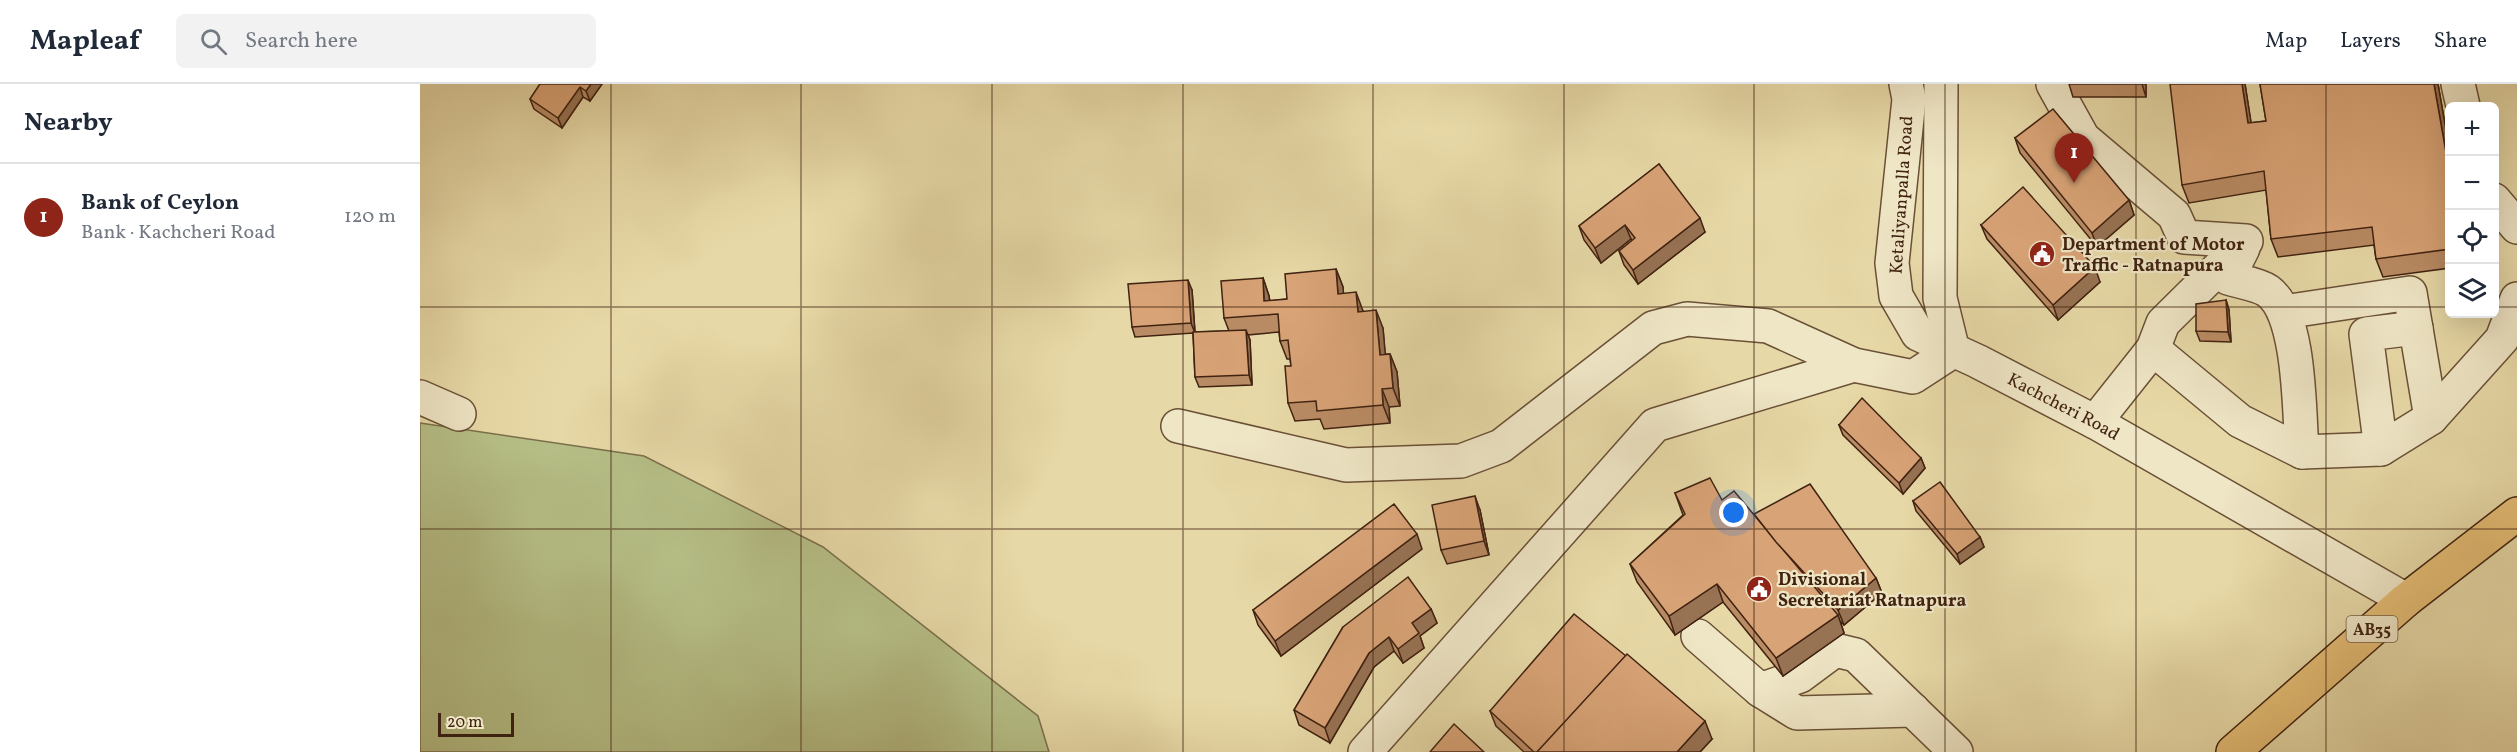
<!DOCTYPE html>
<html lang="en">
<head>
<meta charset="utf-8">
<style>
  :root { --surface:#fff; --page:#f2f2f3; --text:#1f2937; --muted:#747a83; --line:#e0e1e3; --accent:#8f2418 }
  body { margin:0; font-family:Vollkorn,serif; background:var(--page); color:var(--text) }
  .controls { position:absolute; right:18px; top:18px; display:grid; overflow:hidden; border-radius:9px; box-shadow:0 6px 24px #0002 }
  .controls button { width:54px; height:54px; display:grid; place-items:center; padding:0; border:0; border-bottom:2px solid var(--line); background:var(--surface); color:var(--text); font:30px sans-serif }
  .scale { position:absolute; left:18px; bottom:15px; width:76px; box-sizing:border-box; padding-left:6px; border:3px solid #402211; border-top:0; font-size:16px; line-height:21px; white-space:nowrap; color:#402211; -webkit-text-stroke:4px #efe6c6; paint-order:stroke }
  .you { position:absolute; left:1314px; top:429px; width:21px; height:21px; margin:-15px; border:4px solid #fff; border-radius:50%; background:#1a73e8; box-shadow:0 0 0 9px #1a73e833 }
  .badge { display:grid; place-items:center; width:39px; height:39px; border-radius:50%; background:var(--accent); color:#fff; font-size:20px; font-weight:700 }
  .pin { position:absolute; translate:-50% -50px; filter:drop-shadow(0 2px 3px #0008) }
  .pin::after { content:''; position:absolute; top:32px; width:21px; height:18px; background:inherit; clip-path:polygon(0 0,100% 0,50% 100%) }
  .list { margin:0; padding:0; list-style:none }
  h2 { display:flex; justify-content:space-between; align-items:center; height:78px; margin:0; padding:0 24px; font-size:26px }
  h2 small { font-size:20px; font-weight:400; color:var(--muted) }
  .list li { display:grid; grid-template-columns:39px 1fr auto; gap:18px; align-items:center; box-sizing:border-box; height:108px; padding:0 24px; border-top:2px solid var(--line) }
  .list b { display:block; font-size:22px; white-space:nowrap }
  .list p { margin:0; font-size:20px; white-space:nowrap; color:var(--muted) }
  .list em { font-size:20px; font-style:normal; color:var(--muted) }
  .icon { flex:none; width:33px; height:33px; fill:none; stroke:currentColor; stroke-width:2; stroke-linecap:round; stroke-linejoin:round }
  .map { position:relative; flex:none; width:2097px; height:668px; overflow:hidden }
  header { display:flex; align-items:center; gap:36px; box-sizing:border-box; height:84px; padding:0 30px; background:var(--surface); border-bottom:2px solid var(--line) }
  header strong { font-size:28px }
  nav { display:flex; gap:33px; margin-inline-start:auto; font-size:21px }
  .search { width:420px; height:54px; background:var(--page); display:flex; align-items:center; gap:15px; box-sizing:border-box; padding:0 21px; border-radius:9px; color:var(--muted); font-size:22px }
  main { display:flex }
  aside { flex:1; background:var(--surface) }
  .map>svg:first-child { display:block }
  .green { fill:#b6bf87; stroke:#7b704c; stroke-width:1.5 }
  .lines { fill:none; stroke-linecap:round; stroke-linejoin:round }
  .minor-casing { stroke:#6a5036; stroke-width:36 }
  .major-casing { stroke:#402211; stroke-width:36 }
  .minor { stroke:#efe6c6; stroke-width:33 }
  .major { stroke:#e4bc74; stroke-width:33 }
  .wall { fill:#ba8c65; stroke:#402211; stroke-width:1.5 }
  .shaded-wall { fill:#977253; stroke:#402211; stroke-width:1.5 }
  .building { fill:#d8a376; stroke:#402211; stroke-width:1.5 }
  .grid { fill:none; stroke:#402211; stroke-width:1.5; stroke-opacity:0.55 }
  .labels { text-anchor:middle; stroke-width:4.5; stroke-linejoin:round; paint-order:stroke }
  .shield { fill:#efe6c6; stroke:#745d47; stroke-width:1.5 }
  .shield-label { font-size:16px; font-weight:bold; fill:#402211 }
  .street-label { font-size:18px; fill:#402211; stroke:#efe6c6 }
  .poi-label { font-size:18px; font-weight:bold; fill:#402211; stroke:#efe6c6; text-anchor:start }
</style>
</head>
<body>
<header>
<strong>Mapleaf</strong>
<div class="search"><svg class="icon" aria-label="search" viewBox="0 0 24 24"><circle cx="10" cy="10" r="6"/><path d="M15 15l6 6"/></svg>Search here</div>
<nav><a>Map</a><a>Layers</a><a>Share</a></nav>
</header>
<main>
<aside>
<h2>Nearby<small></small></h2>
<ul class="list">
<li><span class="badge">1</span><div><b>Bank of Ceylon</b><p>Bank · Kachcheri Road</p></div><em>120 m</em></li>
</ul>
</aside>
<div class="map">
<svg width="2097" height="668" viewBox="0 0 2097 668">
  <rect width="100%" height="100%" fill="#e7d9a7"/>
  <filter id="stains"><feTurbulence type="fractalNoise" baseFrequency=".00333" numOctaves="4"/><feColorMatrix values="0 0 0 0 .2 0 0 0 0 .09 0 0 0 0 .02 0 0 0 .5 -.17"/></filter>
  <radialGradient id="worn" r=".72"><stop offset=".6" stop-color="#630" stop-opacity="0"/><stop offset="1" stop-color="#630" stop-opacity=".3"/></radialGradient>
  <path class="green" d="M0,339L224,372L403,463L618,632L629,668H0Z"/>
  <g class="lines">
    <g class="minor-casing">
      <g id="minor">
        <path id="s1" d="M1486,0L1489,15L1472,179L1476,212L1498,250L1557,277L1675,338L1986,516"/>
        <path d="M1521,0L1520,214L1533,267"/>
        <path d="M1633,0L1663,54L1754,131L1764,153L1826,157L1743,239L1733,265L1675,338"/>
        <path d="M2038,0L2043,22"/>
        <path d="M2074,116L2097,143"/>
        <path d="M1823,164L1808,194C1820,198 1838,200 1848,207C1881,231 1879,329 1882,368"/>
        <path d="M1864,228L1990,209L2011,334"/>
        <path d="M1733,265L1820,337L1882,368L1961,365L2011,334L2082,255L2097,215"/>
        <path d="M0,313L39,330"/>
        <path d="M758,342L926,381L1041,377L1081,362L1233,244L1267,235L1348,242L1434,281L1493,293L1533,267"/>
        <path d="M1961,365L1946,250L1996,244"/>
        <path d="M1278,552L1340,606L1380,592L1415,566L1436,571L1536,668"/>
        <path d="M1340,606L1377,629L1493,626"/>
        <path d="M945,668L1235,341L1434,281"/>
      </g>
    </g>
    <g class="major-casing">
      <path id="major" d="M1813,668L1986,516L2097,430"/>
    </g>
    <use href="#minor" class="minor"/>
    <use href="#major" class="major"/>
  </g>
  <g class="wall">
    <path d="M120,0H182L170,17L163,13L142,44L114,25L110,15Z"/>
    <path d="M1649,0H1726V13H1653Z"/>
    <path d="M1825,0L1831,39L1846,37L1840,0H2018L2030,69V184L1963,193L1956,175L1954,161L1858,173L1851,155L1846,106L1769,119L1762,101Z"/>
    <path d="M1595,54L1709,116L1714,131L1677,163L1600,69Z"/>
    <path d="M1239,80L1285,148L1218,200L1204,181L1199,167L1212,157L1211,155L1181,179L1164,156L1159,142Z"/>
    <path d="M1561,141L1680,198L1638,236L1567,155Z"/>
    <path d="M916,185L923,203V210L963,244L965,270H970L977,288L980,322L969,323L970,339L904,345L900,335L875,337L868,319L871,282L870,275H867L860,257L859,248L828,251L830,256L832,301L779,303L775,293L773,249L715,253L712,243L772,206L775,248L809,247L804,234L843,194L849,212L850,217L867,215Z"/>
    <path d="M1806,216L1809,226L1811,258L1780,257L1776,247Z"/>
    <path d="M1419,341L1501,374L1505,384L1483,410L1423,351Z"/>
    <path d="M1255,409L1302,416L1334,430L1456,494L1462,509L1424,541L1420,537L1424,549L1363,592L1303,518L1255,551L1217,498L1210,480L1263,431Z"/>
    <path d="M1493,417L1560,453L1564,463L1540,480L1496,427Z"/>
    <path d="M1060,426L1069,471L1027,480L1021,466Z"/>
    <path d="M1002,465L861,572L838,541L833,526Z"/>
    <path d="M1011,525L1017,539L1000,552L1004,564L983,579L974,567L954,583L910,659L879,641L874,626L923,543Z"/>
    <path d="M1070,627L1292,655L1280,668H1104L1076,642Z"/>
  </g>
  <g class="shaded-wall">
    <path d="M171,0H182L170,17L166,7Z"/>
    <path d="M1722,0H1726V13Z"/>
    <path d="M1822,0H1825L1834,57L1828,39Z"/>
    <path d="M2014,0H2018L2030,69V91Z"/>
    <path d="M160,3L163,13L142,44L138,34Z"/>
    <path d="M1709,116L1714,131L1677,163L1672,149Z"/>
    <path d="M1280,134L1285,148L1218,200L1213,186Z"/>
    <path d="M1205,141L1211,155L1181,179L1175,164Z"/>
    <path d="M1675,183L1680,198L1638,236L1633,221Z"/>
    <path d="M916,185L923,203L925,228L918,210Z"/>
    <path d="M843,194L849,212L851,230L844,217Z"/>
    <path d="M768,196L772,206L775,249L771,239Z"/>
    <path d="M936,208L943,227L944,246L938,228Z"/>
    <path d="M1806,216L1809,226L1811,258L1808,248Z"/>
    <path d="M956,226L963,244L967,289L960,271Z"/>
    <path d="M826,246L830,256L832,301L829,291Z"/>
    <path d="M970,270L977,288L980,322L973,304Z"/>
    <path d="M962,305L969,323L970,339L963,321Z"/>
    <path d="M1501,374L1505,384L1483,410L1479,399Z"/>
    <path d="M1055,412L1060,426L1069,471L1064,457Z"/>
    <path d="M997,450L1002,465L861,572L855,557Z"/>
    <path d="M1560,453L1564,463L1540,480L1537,470Z"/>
    <path d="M1456,494L1462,509L1424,541L1418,526Z"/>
    <path d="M1297,500L1303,518L1255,551L1249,532Z"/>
    <path d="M1011,525L1017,539L1000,552L1004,564L983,579L978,565L992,539Z"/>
    <path d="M1418,531L1424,549L1363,592L1356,574Z"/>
    <path d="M969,553L974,567L954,583L910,659L905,644L949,569Z"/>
    <path d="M1285,637L1292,655L1280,668H1257Z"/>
  </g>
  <g class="building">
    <path d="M120,0H171L166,7L160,3L138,34L110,15Z"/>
    <path d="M1750,0H1822L1828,39L1846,37L1840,0H2014L2030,91V165L1956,175L1952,143L1851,155L1844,87L1762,101Z"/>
    <path d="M1633,25L1709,116L1672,149L1595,54Z"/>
    <path d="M1239,80L1280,134L1213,186L1199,167L1215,154L1205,141L1175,164L1159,142Z"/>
    <path d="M1603,103L1675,183L1633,221L1561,141Z"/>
    <path d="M916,185L918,210L936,208L938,228L956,226L960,271L970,270L973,304L962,305L963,321L897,327L896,317L868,319L865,282H871L868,256L860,257L858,230L804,234L801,197L843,194L844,217L867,215L865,190Z"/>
    <path d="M768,196L771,239L712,243L708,200Z"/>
    <path d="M1806,216L1808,248L1776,247V220Z"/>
    <path d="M826,246L829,291L775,293L773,248Z"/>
    <path d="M1442,314L1501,374L1479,399L1419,341Z"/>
    <path d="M1290,394L1302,416L1314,407L1418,531L1356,574L1297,500L1249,532L1210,480L1265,430L1255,409Z"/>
    <path d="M1520,398L1560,453L1537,470L1493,417Z"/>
    <path d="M1390,400L1456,494L1418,526L1356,458L1334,430Z"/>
    <path d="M1055,412L1064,457L1021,466L1012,421Z"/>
    <path d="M974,420L997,450L855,557L833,526Z"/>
    <path d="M988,493L1011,525L992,539L999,549L978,565L969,553L949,569L905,644L874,626L923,543Z"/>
    <path d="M1154,530L1206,572L1117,668H1114L1070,627Z"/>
    <path d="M1207,570L1285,637L1257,668H1117Z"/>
    <path d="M1034,640L1064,668H1010Z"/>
  </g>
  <path class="grid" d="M191,0V668M381,0V668M572,0V668M763,0V668M953,0V668M1144,0V668M1334,0V668M1525,0V668M1716,0V668M1906,0V668M0,223H2030M2074,223H2097M0,445H2097"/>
  <defs>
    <g id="civic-disc" transform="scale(1.35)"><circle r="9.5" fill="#8f2418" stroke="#efe6c6"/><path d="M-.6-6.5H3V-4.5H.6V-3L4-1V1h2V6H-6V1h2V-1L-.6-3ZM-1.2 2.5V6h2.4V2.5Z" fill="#fff"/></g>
  </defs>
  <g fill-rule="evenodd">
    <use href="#civic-disc" x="1622" y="170"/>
    <use href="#civic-disc" x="1339" y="505"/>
  </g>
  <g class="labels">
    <rect class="shield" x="1926.5" y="532" width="51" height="26" rx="4.5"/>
    <g class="shield-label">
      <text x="1952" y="551">AB35</text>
    </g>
    <g class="street-label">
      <text transform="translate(1481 111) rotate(-86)" y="6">Ketaliyanpalla Road</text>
      <text dy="6" stroke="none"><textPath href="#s1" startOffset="420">Kachcheri Road</textPath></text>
    </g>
    <g class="poi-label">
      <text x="1642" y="166">Department of Motor<tspan x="1642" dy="21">Traffic - Ratnapura</tspan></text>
      <text x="1358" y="501">Divisional<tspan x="1358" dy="21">Secretariat Ratnapura</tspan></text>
    </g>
  </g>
  <rect width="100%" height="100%" filter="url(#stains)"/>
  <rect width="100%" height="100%" fill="url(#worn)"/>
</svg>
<div class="controls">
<button>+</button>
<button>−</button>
<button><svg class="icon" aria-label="locate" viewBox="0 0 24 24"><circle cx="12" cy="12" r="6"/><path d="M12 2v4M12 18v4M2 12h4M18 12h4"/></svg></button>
<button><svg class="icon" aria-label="layers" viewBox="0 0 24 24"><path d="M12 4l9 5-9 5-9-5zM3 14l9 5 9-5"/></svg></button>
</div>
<div class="scale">20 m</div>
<div class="you"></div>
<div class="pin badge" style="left:1654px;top:99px">1</div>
</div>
</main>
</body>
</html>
